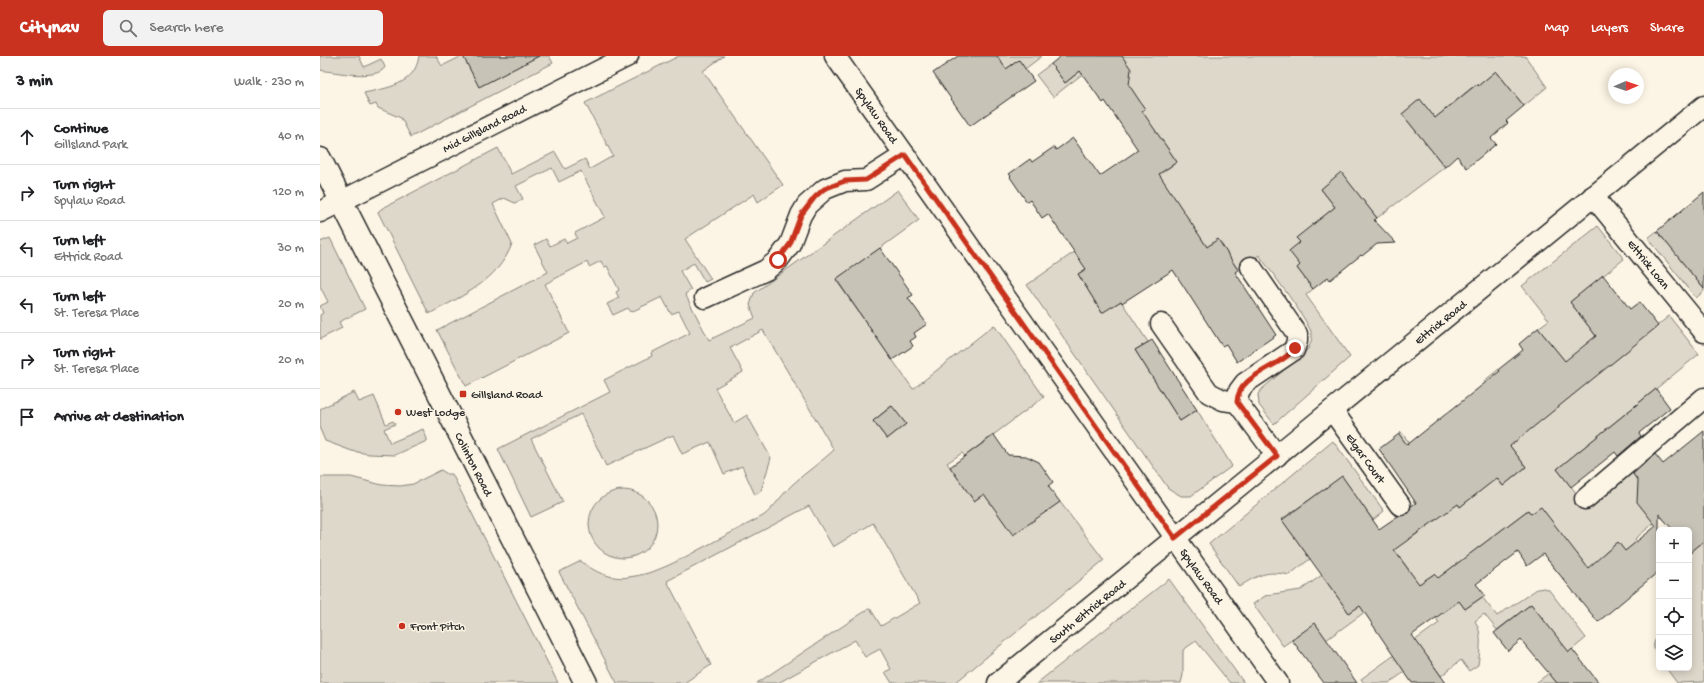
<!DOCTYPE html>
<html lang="en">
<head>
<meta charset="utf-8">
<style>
  :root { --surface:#fff; --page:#f2f2f2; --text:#202124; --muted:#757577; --line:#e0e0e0; --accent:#c8321e }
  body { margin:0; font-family:"Gochi Hand",sans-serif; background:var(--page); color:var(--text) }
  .controls { position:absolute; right:12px; bottom:12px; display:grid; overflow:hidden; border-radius:6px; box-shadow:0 2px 10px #0003 }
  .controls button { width:36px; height:36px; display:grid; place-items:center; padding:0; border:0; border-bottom:1px solid var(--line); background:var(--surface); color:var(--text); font:20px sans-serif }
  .compass { position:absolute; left:1288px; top:12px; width:36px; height:36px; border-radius:50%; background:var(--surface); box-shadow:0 2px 10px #0003; rotate:88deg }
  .stop { position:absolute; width:12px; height:12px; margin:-9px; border:3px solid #c8321e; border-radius:50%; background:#fff }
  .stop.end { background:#c8321e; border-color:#fff; box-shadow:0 1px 4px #0008 }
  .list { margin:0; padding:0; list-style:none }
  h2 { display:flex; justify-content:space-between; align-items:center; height:52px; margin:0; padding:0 16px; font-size:17px }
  h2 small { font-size:13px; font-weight:400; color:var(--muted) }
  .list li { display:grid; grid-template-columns:26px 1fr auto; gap:12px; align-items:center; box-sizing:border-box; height:56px; padding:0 16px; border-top:1px solid var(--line) }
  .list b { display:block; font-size:15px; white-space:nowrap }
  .list p { margin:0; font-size:13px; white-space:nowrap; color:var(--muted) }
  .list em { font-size:13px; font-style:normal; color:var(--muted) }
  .icon { flex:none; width:22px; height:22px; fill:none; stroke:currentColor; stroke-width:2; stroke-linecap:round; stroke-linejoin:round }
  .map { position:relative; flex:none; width:1384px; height:627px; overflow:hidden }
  header { display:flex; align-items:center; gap:24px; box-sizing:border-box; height:56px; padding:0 20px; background:var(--accent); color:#fff }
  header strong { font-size:19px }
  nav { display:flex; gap:22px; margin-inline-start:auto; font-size:14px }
  .search { width:280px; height:36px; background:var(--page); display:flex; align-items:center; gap:10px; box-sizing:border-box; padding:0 14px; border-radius:6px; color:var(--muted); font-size:15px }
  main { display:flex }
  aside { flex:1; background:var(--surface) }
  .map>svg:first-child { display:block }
  .green { fill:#ded8ca; stroke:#84827a; fill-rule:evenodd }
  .building { fill:#c8c3b7; stroke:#2b2b2b }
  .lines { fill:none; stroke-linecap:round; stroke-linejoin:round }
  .street-casing { stroke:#2b2b2b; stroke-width:23 }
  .secondary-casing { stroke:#2b2b2b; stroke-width:25 }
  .street { stroke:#fcf5e5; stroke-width:20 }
  .secondary { stroke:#fcf5e5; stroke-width:22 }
  .route { stroke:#c8321e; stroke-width:5 }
  .poi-dot { fill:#c8321e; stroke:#fcf5e5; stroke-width:1.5 }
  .labels { text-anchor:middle; stroke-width:3; stroke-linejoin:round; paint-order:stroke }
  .street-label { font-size:12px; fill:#2b2b2b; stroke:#fcf5e5 }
  .poi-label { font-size:12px; fill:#2b2b2b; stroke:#fcf5e5; text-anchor:start }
</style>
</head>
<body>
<header>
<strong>Citynav</strong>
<div class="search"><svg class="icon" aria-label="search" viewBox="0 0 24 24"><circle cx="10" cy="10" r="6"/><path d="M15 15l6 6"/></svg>Search here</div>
<nav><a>Map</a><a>Layers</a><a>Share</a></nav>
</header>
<main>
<aside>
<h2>3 min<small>Walk · 230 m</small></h2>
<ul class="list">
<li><svg class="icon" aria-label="ahead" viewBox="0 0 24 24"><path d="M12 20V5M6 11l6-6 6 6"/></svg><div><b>Continue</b><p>Gillsland Park</p></div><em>40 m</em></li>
<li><svg class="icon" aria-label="right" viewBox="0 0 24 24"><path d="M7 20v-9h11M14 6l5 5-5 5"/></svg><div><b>Turn right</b><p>Spylaw Road</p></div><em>120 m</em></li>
<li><svg class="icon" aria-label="left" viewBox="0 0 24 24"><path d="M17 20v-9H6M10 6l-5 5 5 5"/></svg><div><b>Turn left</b><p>Ettrick Road</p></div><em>30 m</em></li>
<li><svg class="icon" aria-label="left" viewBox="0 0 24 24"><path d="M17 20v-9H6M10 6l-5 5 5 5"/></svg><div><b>Turn left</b><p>St. Teresa Place</p></div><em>20 m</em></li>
<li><svg class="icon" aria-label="right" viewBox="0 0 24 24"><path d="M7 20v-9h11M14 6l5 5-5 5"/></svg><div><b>Turn right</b><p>St. Teresa Place</p></div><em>20 m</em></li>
<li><svg class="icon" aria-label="arrive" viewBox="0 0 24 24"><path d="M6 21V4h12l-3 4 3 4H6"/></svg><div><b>Arrive at destination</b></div></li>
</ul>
</aside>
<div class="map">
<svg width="1384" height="627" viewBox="0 0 1384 627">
  <rect width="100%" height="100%" fill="#fcf5e5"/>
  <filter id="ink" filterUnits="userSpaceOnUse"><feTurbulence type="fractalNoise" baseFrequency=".025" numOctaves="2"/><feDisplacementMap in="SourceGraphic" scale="8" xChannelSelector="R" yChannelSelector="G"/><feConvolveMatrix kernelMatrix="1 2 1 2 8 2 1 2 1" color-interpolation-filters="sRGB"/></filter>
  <g filter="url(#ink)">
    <g class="green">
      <path d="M0,0H39L44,11L61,3L65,11C58,25 14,16 0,14Z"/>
      <path d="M99,0H116L122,10L142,0H229L233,7L91,81L81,62L58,52L56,48L50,50L44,37C67,32 95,29 99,0Z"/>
      <path d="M359,0H404L383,15L463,129L438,146L434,138L365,183L391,223L385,226L374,207L360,215L371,234L365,238L389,284L435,262L430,249L434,237L578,134L599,164L516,224L593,333L674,269L724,341L645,400L642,397L627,407L654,445L664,438L740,446L784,504L635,627H572L565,616L571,613L560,593L545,601L535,584L458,627H437L550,552L561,570L600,547L553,467L513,491L489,450L347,525L391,609L364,627H297L239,516L261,505C274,516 292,524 309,521C335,518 358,505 380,493C401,482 422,471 443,460C455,451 462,438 473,428C486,416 501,406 514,394L443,274L410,292L423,316L395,332L414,367L427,359L451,402L441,435L435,439L422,410L404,418L390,386L362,398L353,379L286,410L261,358L211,383L243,446L211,461L178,393L290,336L284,324L332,300L331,297L370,277L359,255L351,258L342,241L311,256L308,252L293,259L287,248L299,242L296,236L299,234L287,210L284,211L281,205L269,211L267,206L225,228L249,277L146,330L117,274L228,216L214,189L226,183L230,190L244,183L247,187L257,182L255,177L285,161L261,115L239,126L232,112L196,130L203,143L195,147L184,142L173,148L192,188C178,225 142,240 109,258L58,156L61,153L178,92L191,118L235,96L245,113L265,103L270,113L293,100L265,47ZM571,350L586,368L567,383L553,365Z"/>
      <path d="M677,0H722L705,13L699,4L686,13Z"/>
      <path d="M780,0H1205L1227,31L1204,50L1176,15L1158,30L1156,28L1115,62L1100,44L1082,58L1125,111L1057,162L1021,117L1001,133L1015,151L977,182L980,186V209L977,212L993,233L986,239L1030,301L954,368L939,349L938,338L942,333L988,293C990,289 992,284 992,279C990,266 949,213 939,199L918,214L898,184L887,191L860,151L758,218L782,256L801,245L828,286L815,294L860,365L877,354L912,410L871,440H861L848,432L707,229L783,176L781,124L805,142L857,106L841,83L825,94L765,16L733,41L716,19L731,8L745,27Z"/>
      <path d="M1278,170L1304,203L1250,246L1276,280L1271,285L1290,308L1349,260L1379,298L1237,413L1269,453L1312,417L1325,434L1376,435L1344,464L1341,461L1315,483L1317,486L1305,495L1297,487L1284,498L1291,507L1246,526L1226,502L1237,493L1208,454L1121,520L1145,553L1162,541L1177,560L1217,533L1224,532L1229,534L1266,582L1229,613L1245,592L1211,548L1177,574L1164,558L1155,565C1163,577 1160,594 1158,609L1149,615L1141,604L1121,620L1107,600L1069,627H1044L1041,623L1119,567L1116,562L1122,527L1114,518L1094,532L1089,524L1006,584L995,568L963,590L933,548L945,540L953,538L981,534L1002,519L1029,557L1089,514L1063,479L1078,468L1090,483L1109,469L1093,445L1115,430L1079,378L1081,376L1140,451L1176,422L1183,430L1206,411L1186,385L1203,372L1164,325L1179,313L1208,349L1264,329L1218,272L1229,264L1202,230Z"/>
      <path d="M1337,175L1384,233V235L1376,242L1328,182Z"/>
      <path d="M10,182L45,253L19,266L22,272L0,283V259L3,257L0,250L8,246L0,230V186Z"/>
      <path d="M34,336L39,346L54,340L66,368L73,365L75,368L64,373L70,387L103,373L107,383V385L75,399L49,398L32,395L5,385L0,373V353Z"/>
      <path d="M1013,385L1064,455L1053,464L1022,421L962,463L990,503L969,519C947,514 937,519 919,531L889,488Z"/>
      <path d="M121,414L127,418H132L238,627H0V421H31L62,429L80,430L93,428Z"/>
      <circle cx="303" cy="468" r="34"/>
      <path d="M1384,485V626L1357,627L1346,612H1369V503L1373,499L1371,496Z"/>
      <path d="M849,523L924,627H910L876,585L863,594V619L861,627H717Z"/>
      <path d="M1339,580V601C1333,593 1331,587 1339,580Z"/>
      <path d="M1229,617L1237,627H1216Z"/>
    </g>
    <g class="building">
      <path d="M143,0H219L159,31Z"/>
      <path d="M638,0H677L686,13L699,4L714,25L650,70L613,17Z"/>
      <path d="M741,0H802L811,13L809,29L825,53L822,55L857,106L839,118L887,191L898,183L918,214L915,216L956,279L917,306L906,288L902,290L853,214L802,247L801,245L782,257L758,218L766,213L728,158L722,162L710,144L707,146L690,121L691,120L689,118L710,103L712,106L734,91L736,94L753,82L780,120L818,94L785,45L783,47L760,15L745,27L731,8Z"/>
      <path d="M1176,15L1204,50L1186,65L1188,67L1171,82L1176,88L1147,112L1137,100L1125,111L1082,58L1100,43L1115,62L1157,28L1158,30Z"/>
      <path d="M1021,116L1057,162L1054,164L1076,187L1057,188L1042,200L1041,199L1010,224L1008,221L993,233L977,212L980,209L969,195L980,186L976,182L1015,151L1001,133Z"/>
      <path d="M1384,136V233L1337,175Z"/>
      <path d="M560,192L593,239L588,242L607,268L594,277L596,281L590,285L593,290L572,304L516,223Z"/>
      <path d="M1283,219L1310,253L1319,246L1338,270L1190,390L1206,411L1183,430L1177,422L1140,451L1138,448L1074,494L1099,528L1114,518L1118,522L1208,454L1211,458L1221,451L1268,512L1298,486L1305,495L1336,470L1317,446L1318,425L1313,418L1335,398L1343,408L1384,375V485L1371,496L1369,493V474H1353L1339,458V515L1278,566L1223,498L1207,510L1198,496L1156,528L1165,539L1145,553L1139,545L1092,579L1126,627H1092L1040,550L1029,557L962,464L1022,420L1059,473L1078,460L1087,458L1091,450L1096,447L1059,393L1079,378L1087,389L1180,315L1179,313L1203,294L1199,288L1218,272L1245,305L1276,280L1250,246Z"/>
      <path d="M832,284L877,354L860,365L815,294Z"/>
      <path d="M1336,333L1350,352L1319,377L1321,380L1298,400L1295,396L1251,431L1237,413Z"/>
      <path d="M572,350L586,368L567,383L553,365Z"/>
      <path d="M674,379L688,399L706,400L719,406L733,426L728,430L740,446L693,479L664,438L654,445L630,411Z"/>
      <path d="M1211,548L1249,596L1252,593L1279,627H1237L1201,584L1188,595L1174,577Z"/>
      <path d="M995,567L1037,627H1004L972,584Z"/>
    </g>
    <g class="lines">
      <g class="street-casing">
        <g id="street">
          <path d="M515,0L958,627"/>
          <path d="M1273,140L1384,276"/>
          <path d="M0,156L308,0"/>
          <path d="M931,211L977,278V285L974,294L925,327L919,335L917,346L957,400"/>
          <path d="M385,242L446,214L458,204L470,188L481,159L487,149L505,133L525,125L546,124L585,99"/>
          <path d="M841,268L889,337L903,344L917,346"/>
          <path d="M1012,354L1080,449"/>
          <path d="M1265,443L1384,342"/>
          <path d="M678,627L1384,50"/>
        </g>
      </g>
      <g class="secondary-casing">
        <path id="secondary" d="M0,103L266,627"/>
      </g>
      <use href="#street" class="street"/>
      <use href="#secondary" class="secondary"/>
    </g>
  </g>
  <g class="lines" filter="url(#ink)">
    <path class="route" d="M458,204L470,188L481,159L495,141L504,133L525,125L546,124L585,99L855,482L957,400L917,346C918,318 962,311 975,292"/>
  </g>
  <g class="poi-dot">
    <rect x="139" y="334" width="8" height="8" rx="2"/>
    <circle cx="78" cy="356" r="4"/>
    <circle cx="82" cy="570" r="4"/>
  </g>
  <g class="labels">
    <g class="street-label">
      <text transform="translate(557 59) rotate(55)" y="4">Spylaw Road</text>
      <text transform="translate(164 72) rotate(-27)" y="4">Mid Gillsland Road</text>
      <text transform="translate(1329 208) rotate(51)" y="4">Ettrick Loan</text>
      <text transform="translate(1120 266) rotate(-39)" y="4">Ettrick Road</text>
      <text transform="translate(1046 402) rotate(54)" y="4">Elgar Court</text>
      <text transform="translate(154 408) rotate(63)" y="4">Colinton Road</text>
      <text transform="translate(882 520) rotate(54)" y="4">Spylaw Road</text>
      <text transform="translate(767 555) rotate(-39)" y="4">South Ettrick Road</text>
    </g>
    <g class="poi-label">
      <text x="151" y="342">Gillsland Road</text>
      <text x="86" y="360">West Lodge</text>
      <text x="90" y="574">Front Pitch</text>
    </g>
  </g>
</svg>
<div class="controls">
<button>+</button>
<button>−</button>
<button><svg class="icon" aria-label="locate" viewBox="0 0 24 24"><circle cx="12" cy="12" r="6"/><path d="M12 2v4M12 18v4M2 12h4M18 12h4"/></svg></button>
<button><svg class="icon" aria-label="layers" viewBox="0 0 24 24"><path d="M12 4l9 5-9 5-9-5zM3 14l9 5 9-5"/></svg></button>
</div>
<svg class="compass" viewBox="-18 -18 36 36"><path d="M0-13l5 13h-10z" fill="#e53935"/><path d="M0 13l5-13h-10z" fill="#757577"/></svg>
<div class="stop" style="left:458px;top:204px"></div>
<div class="stop end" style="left:975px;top:292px"></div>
</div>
</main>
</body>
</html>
